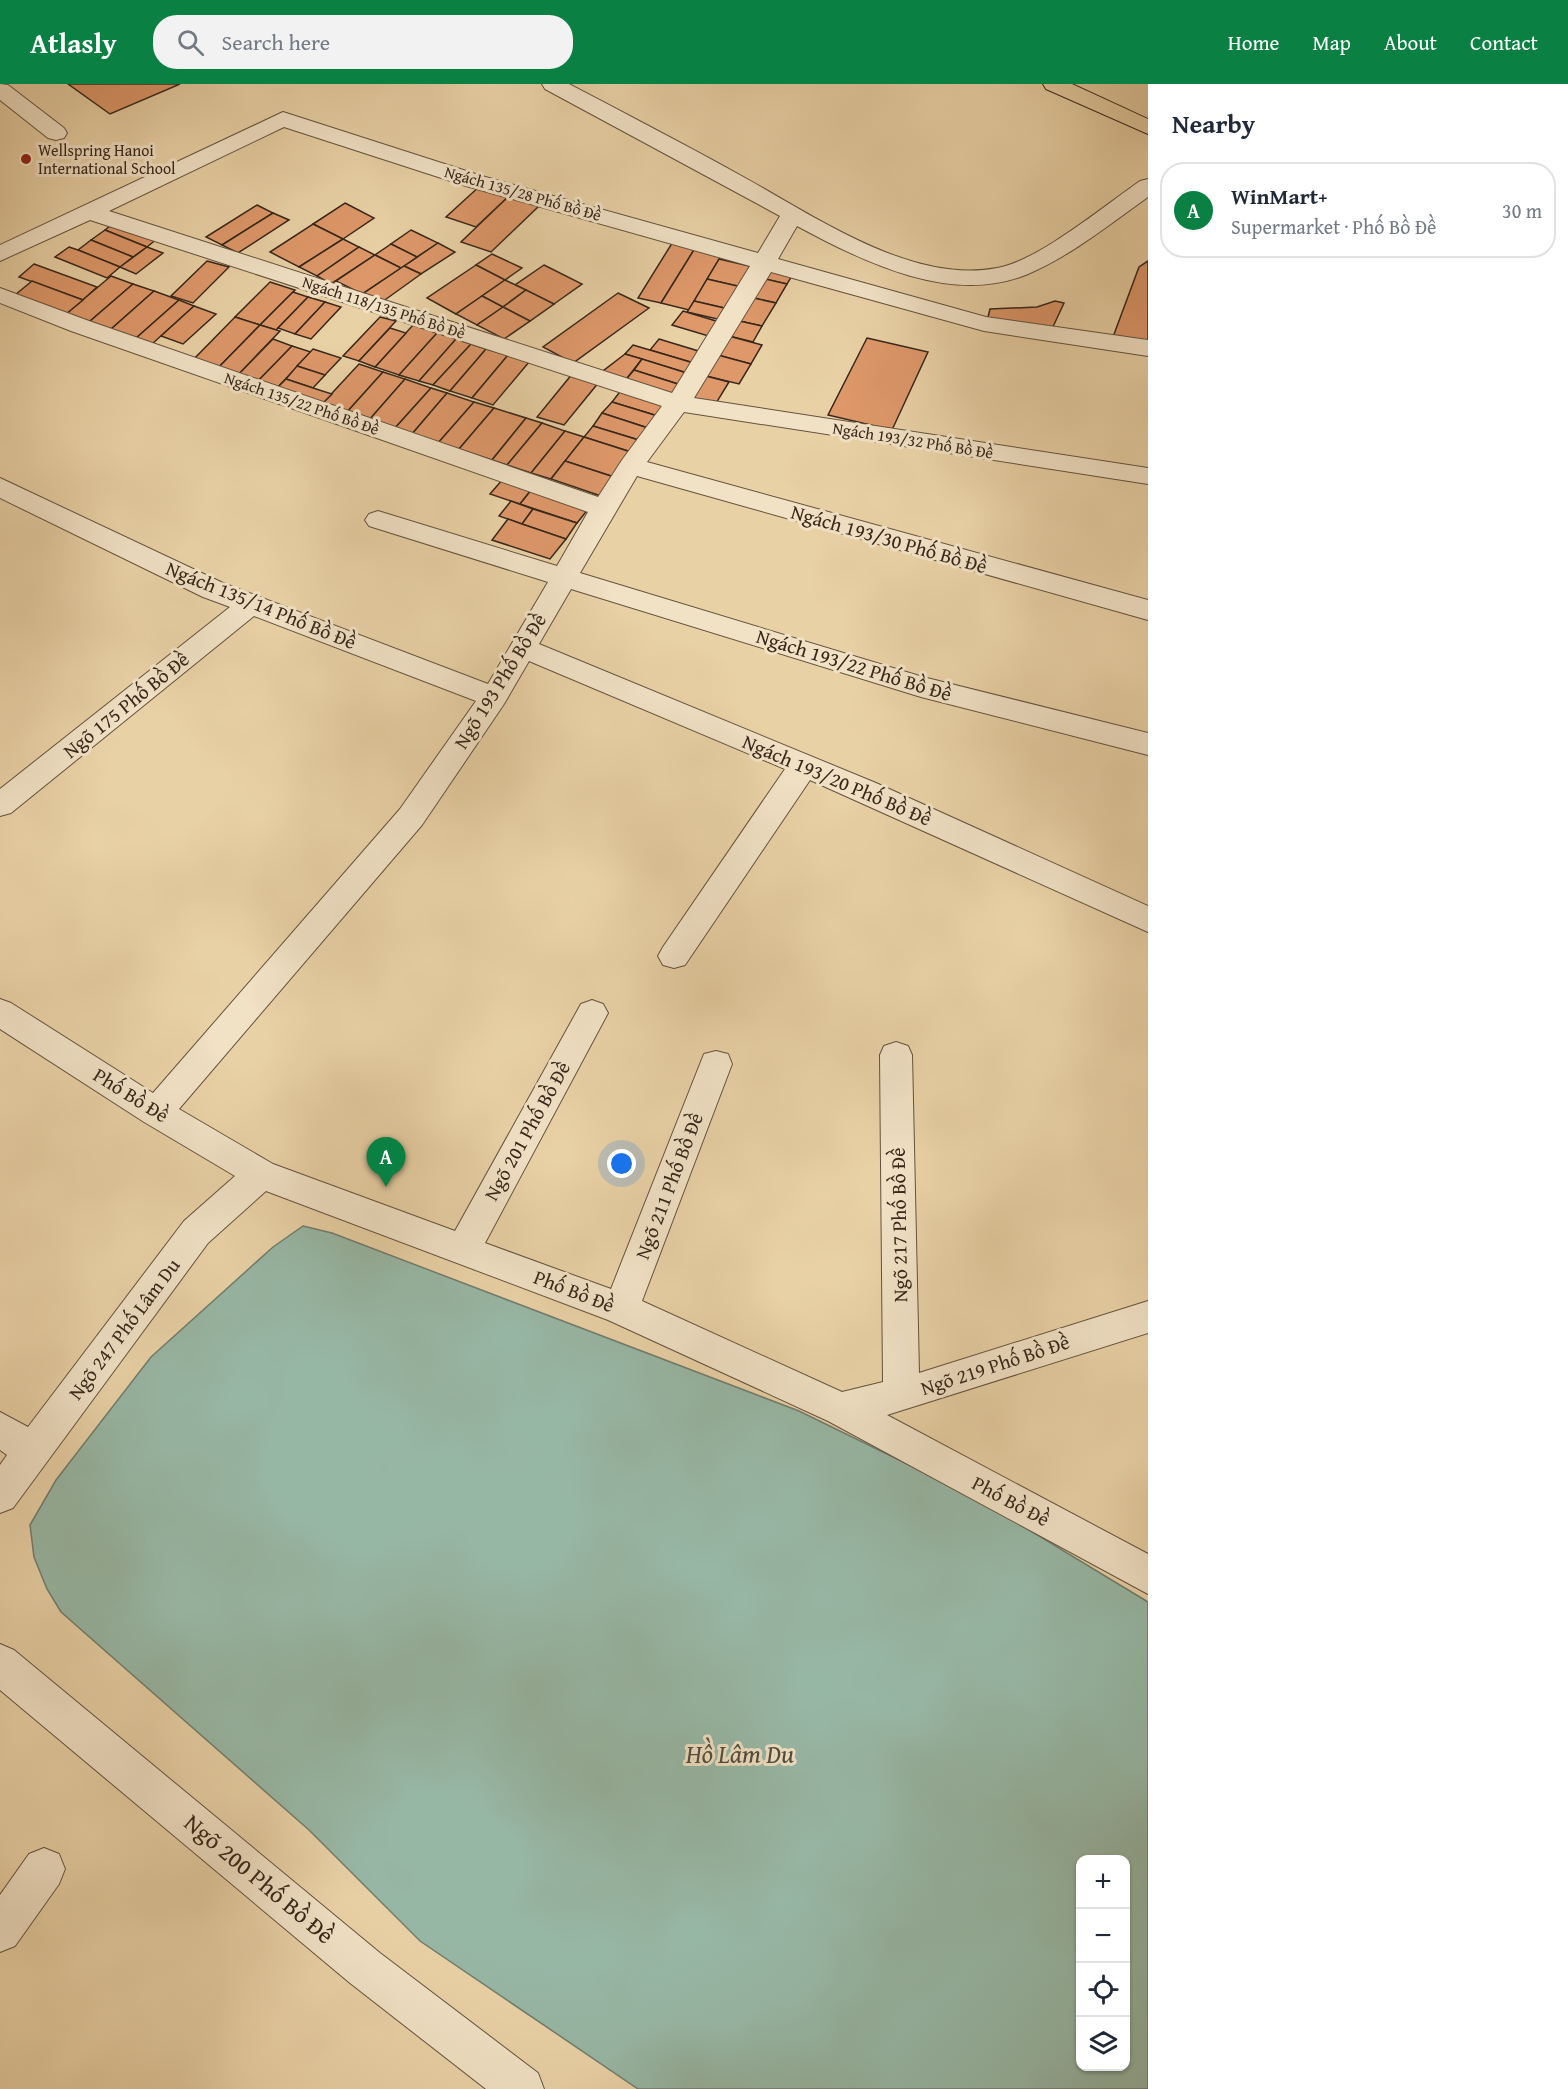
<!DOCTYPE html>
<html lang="en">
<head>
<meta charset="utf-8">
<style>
  :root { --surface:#fff; --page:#f2f2f3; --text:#1f2937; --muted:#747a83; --line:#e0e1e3; --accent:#0b8043 }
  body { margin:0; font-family:"Gentium Book Plus",serif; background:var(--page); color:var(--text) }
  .controls { position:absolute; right:18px; bottom:18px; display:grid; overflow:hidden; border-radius:12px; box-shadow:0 2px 4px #0004 }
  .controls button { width:54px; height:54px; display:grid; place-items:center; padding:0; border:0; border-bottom:2px solid var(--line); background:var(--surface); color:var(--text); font:30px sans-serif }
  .you { position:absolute; left:622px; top:1080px; width:21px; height:21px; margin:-15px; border:4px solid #fff; border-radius:50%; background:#1a73e8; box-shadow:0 0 0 9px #1a73e833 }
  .badge { display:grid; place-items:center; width:39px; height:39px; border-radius:50%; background:var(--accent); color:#fff; font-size:20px; font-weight:700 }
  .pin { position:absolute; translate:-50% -50px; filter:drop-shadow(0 2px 3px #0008) }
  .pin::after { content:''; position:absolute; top:32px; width:21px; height:18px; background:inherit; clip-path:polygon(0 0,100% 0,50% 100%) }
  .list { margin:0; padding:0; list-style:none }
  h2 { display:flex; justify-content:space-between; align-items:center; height:78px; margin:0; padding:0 24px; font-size:26px }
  h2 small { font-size:20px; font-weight:400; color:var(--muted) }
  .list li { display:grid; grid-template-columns:39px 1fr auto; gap:18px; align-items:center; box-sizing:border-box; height:96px; margin:0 12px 12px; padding:0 12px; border:2px solid var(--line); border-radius:24px }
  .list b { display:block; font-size:22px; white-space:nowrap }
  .list p { margin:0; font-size:20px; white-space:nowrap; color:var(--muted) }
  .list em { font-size:20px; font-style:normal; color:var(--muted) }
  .icon { flex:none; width:33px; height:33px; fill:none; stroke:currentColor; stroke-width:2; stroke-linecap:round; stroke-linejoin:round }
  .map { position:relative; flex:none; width:1148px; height:2005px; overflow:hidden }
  header { display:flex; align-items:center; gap:36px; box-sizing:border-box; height:84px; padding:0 30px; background:var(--accent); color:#fff }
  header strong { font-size:28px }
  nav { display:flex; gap:33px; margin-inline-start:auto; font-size:21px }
  .search { width:420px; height:54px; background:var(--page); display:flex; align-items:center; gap:15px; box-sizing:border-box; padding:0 21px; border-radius:24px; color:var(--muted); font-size:22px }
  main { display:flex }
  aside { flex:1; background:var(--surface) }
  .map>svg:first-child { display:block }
  .water { fill:#97b7a5; stroke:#717d6e; stroke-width:1.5; fill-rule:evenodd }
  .building { fill:#de986a; stroke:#37271b; stroke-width:1.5 }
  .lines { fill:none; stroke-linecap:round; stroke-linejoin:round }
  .minor-casing { stroke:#64523e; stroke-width:2 }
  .major-casing { stroke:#37271b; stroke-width:2 }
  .minor { fill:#f1e1c5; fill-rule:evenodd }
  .major { fill:#e9d1a6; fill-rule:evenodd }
  .poi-dot { fill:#8f2418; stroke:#f1e1c5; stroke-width:2 }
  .labels { text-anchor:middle; stroke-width:6; stroke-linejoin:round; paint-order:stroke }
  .far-poi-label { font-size:16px; fill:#37271b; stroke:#f1e1c5; text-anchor:start }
  .far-street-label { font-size:16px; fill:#37271b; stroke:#f1e1c5 }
  .street-label { font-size:20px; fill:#37271b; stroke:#f1e1c5 }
  .near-street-label { font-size:24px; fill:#37271b; stroke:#f1e1c5 }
  .near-water-label { font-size:26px; font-style:italic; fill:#4f4b3e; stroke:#f1e1c5 }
</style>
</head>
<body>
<header>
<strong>Atlasly</strong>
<div class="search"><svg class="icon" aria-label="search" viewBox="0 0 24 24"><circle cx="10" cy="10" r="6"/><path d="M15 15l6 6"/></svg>Search here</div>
<nav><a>Home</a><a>Map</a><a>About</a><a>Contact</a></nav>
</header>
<main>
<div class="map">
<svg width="1148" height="2005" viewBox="0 0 1148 2005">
  <rect width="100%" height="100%" fill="#e9d1a6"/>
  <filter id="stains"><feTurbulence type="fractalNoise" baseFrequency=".00333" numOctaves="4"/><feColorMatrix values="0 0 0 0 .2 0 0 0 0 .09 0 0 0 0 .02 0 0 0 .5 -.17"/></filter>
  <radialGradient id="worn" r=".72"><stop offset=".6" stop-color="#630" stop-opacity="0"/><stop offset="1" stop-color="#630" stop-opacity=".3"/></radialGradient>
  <path class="water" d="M303,1142L332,1149L799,1327L973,1412L1148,1518V2005H638L420,1857L309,1746L61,1528L47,1505L34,1473L30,1441L56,1396L151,1273L273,1163ZM1080,1776H1126V1982H1080Z"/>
  <g class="building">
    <path d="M68,0H180L110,30Z"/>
    <path d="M481,101L510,111L476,143L446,133Z"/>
    <path d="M510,111L540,121L491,168L461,158Z"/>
    <path d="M345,119L374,134L343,155L313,140Z"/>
    <path d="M257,121L273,129L222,161L206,153Z"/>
    <path d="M273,129L289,136L238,169L222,161Z"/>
    <path d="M115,138L158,154L147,163L105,146Z"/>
    <path d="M313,140L343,155L299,183L270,168Z"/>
    <path d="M105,146L147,163L133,173L91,156Z"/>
    <path d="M411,146L438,159L417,173L391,160Z"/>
    <path d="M343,155L359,163L317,192L299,183Z"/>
    <path d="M91,156L133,173L120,183L78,166Z"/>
    <path d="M674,156L697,161L661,219L638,214Z"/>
    <path d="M438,159L455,168L421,190L404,182Z"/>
    <path d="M391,160L417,173L401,184L375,171Z"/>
    <path d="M697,161L724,167L689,226L661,219Z"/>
    <path d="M69,163L78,166L120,183L107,194L55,173Z"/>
    <path d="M147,163L163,169L136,190L120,183Z"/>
    <path d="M359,163L375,171L331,200L317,192Z"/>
    <path d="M492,170L522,184L505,196L476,181Z"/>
    <path d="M375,171L401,184L362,210L336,197Z"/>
    <path d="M719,175L758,184L746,204L707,195Z"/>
    <path d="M207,177L229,183L193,219L171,212Z"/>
    <path d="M1148,177V261L1113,253L1139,183Z"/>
    <path d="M34,180L97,203L83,216L19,193Z"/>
    <path d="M476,181L505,196L456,230L427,214Z"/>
    <path d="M544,181L582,200L554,220L515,201Z"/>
    <path d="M768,181L795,187L787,200L761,194Z"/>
    <path d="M404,182L421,190L382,218L364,209Z"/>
    <path d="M111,192L133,200L89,238L66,230Z"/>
    <path d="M761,194L787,200L776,219L749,213Z"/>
    <path d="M707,195L746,204L733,226L694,217Z"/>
    <path d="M505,196L526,206L503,223L482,212Z"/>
    <path d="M32,197L83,216L66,230L15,211Z"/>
    <path d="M270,198L295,206L260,241L235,233Z"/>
    <path d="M133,200L154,207L110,246L89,238Z"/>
    <path d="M526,206L554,220L530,237L503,223Z"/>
    <path d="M154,207L179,216L135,255L110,246Z"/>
    <path d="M293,208L308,213L276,246L260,241Z"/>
    <path d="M618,209L649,224L573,279L543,263Z"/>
    <path d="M482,212L503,223L477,241L456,230Z"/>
    <path d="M308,213L325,218L295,250L278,244Z"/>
    <path d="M749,213L776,219L762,242L735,236Z"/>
    <path d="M179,216L194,222L151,261L135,255Z"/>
    <path d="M694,217L733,226L726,237L687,228Z"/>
    <path d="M1055,217L1064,219L1051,247L987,237L990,225L1037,223Z"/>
    <path d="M325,218L341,223L311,255L295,250Z"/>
    <path d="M194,222L216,230L183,260L161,252Z"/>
    <path d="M503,223L530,237L504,255L477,241Z"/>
    <path d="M683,227L726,240L715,254L672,241Z"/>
    <path d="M235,233L260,241L217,285L192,277Z"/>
    <path d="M380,233L396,237L359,277L343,272Z"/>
    <path d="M735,236L762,242L753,258L725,251Z"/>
    <path d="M260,241L280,247L237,292L217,285Z"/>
    <path d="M413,241L437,249L399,291L375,283Z"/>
    <path d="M390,244L406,249L375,283L359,277Z"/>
    <path d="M437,249L456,255L419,297L399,291Z"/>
    <path d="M725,251L762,261L751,280L714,270Z"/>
    <path d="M867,254L928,268L892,346L828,331Z"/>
    <path d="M273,255L292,262L257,298L237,292Z"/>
    <path d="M456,255L471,260L433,301L419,297Z"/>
    <path d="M659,255L705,269L697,280L650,266Z"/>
    <path d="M471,260L486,265L450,307L433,301Z"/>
    <path d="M633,261L697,280L690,290L625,270Z"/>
    <path d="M292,262L311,268L276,305L257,298Z"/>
    <path d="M313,265L341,274L325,291L297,282Z"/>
    <path d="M486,265L508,271L472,314L450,307Z"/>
    <path d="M625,270L642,275L624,298L603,287Z"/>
    <path d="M714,270L751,280L739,300L702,291Z"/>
    <path d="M508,271L529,278L493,321L472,314Z"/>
    <path d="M642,275L690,290L681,301L634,286Z"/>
    <path d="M359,280L383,288L347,328L322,320Z"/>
    <path d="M297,282L325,291L313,304L286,295Z"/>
    <path d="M634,286L681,301L672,313L624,298Z"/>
    <path d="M383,288L405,295L369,336L347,328Z"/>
    <path d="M573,289L599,298L564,341L537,333Z"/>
    <path d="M702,291L729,298L715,321L688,314Z"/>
    <path d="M286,295L313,304L332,310L322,320L276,305Z"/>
    <path d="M405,295L431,304L395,344L369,336Z"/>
    <path d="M431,304L447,309L412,350L395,344Z"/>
    <path d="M622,305L671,320L661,333L612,318Z"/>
    <path d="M447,309L474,318L438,359L412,350Z"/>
    <path d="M474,318L494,324L459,365L438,359Z"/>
    <path d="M612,318L661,333L651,345L602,329Z"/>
    <path d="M494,324L526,334L492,376L459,365Z"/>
    <path d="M602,329L651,345L642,357L593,342Z"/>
    <path d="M526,334L542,339L507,381L492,376Z"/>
    <path d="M542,339L565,347L531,389L507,381Z"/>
    <path d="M593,342L642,357L634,369L584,353Z"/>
    <path d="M565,347L584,353L551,395L531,389Z"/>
    <path d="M584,353L634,369L614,393L565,377Z"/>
    <path d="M565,377L614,393L601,412L551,395Z"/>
    <path d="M503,395L532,405L520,420L490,410Z"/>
    <path d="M532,405L589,424L577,439L520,420Z"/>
    <path d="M511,417L533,425L522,440L499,432Z"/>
    <path d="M533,425L577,439L566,455L522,440Z"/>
    <path d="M508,435L522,440L566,455L550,475L492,456Z"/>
  </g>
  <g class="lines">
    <g class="minor-casing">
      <g id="minor">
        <path d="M0,0L8,1L64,44L67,49L64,54L56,56L48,54L0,16Z"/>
        <path d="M542,0H569C626,30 682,59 738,90C810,129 910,201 997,184C1038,177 1104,122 1140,97L1148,95V113C1110,140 1072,171 1028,190C952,222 864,178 797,142L778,175L986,233L1148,256V272L984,247L771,188L694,314L1148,384V400L684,328L647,378L1148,516V536L637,392L580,489L923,593L1148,649V671L921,613L571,505L539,560L876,699L1148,822V848L810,696L685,881L674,884L663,881L658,872L663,863L785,685L529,577L504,620L422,741L179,1025L273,1080L455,1147L581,920L592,916L603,920L608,929L485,1159L611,1205L700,980L704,970L716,967L728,970L732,980L642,1217L842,1308L883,1298L880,971L884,962L896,958L908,962L912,971L919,1289L1148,1217V1249L887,1331L1148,1470V1510L828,1337L608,1236L266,1107L208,1159L13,1424L0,1429V1381L7,1371L0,1366V1328L28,1343L184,1137L235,1092L144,1038L0,945V915L11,919L153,1009L400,725L476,617L254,532L11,729L0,732V705L230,523L203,513L0,414V394L223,499L488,600L548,498L369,442L365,436L369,430L378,427L557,482L588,428L71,247L0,219V204L89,237L598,413L622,376L662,322L90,136L0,177V161L283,28L482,92L758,169L780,132L545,5ZM284,43L466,102L750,182L672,309L109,127Z"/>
        <path d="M0,1560L14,1566L380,1869L538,1989L544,2005H486L350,1899L0,1606Z"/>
        <path d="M44,1764L59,1770L65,1785L59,1800L15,1862L0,1868V1811L29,1770Z"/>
      </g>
    </g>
    <g class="major-casing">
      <path id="major" d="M1043,0H1072L1148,35V50L1046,5Z"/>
    </g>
    <use href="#minor" class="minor"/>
    <use href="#major" class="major"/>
  </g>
  <circle class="poi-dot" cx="26" cy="75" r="6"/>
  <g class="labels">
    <g class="far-poi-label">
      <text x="38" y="72">Wellspring Hanoi<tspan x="38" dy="18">International School</tspan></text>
    </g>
    <g class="far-street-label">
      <text transform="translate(523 109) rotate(16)" y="6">Ngách 135/28 Phố Bồ Đề</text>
      <text transform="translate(384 223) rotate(18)" y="6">Ngách 118/135 Phố Bồ Đề</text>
      <text transform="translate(302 319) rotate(19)" y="6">Ngách 135/22 Phố Bồ Đề</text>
      <text transform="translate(913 356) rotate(9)" y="6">Ngách 193/32 Phố Bồ Đề</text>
    </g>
    <g class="street-label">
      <text transform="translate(889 455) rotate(16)" y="7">Ngách 193/30 Phố Bồ Đề</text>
      <text transform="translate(261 521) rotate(22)" y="7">Ngách 135/14 Phố Bồ Đề</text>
      <text transform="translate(854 581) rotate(17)" y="7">Ngách 193/22 Phố Bồ Đề</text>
      <text transform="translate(500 597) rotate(-58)" y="7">Ngõ 193 Phố Bồ Đề</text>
      <text transform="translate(126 621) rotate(-39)" y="7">Ngõ 175 Phố Bồ Đề</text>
      <text transform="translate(837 696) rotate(23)" y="7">Ngách 193/20 Phố Bồ Đề</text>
      <text transform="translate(131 1011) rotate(32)" y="7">Phố Bồ Đề</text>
      <text transform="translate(527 1047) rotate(-61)" y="7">Ngõ 201 Phố Bồ Đề</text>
      <text transform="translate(669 1102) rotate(-69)" y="7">Ngõ 211 Phố Bồ Đề</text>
      <text transform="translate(899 1141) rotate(-91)" y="7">Ngõ 217 Phố Bồ Đề</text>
      <text transform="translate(574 1207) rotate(21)" y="7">Phố Bồ Đề</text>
      <text transform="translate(124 1245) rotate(-53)" y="7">Ngõ 247 Phố Lâm Du</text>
      <text transform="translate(995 1281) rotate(-18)" y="7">Ngõ 219 Phố Bồ Đề</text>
      <text transform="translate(1011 1417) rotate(28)" y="7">Phố Bồ Đề</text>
    </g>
    <g class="near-street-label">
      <text transform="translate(259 1795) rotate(40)" y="8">Ngõ 200 Phố Bồ Đề</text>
    </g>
    <g class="near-water-label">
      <text x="740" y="1679">Hồ Lâm Du</text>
    </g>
  </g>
  <rect width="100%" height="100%" filter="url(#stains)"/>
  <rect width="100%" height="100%" fill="url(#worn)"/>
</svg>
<div class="controls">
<button>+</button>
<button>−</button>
<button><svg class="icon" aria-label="locate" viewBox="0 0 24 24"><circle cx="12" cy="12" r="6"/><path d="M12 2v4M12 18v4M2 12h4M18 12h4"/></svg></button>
<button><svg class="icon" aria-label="layers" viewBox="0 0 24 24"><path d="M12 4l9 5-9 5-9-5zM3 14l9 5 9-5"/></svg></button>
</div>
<div class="you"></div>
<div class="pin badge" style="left:386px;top:1103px">A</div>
</div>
<aside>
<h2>Nearby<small></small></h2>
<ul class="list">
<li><span class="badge">A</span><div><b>WinMart+</b><p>Supermarket · Phố Bồ Đề</p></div><em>30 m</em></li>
</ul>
</aside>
</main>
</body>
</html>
